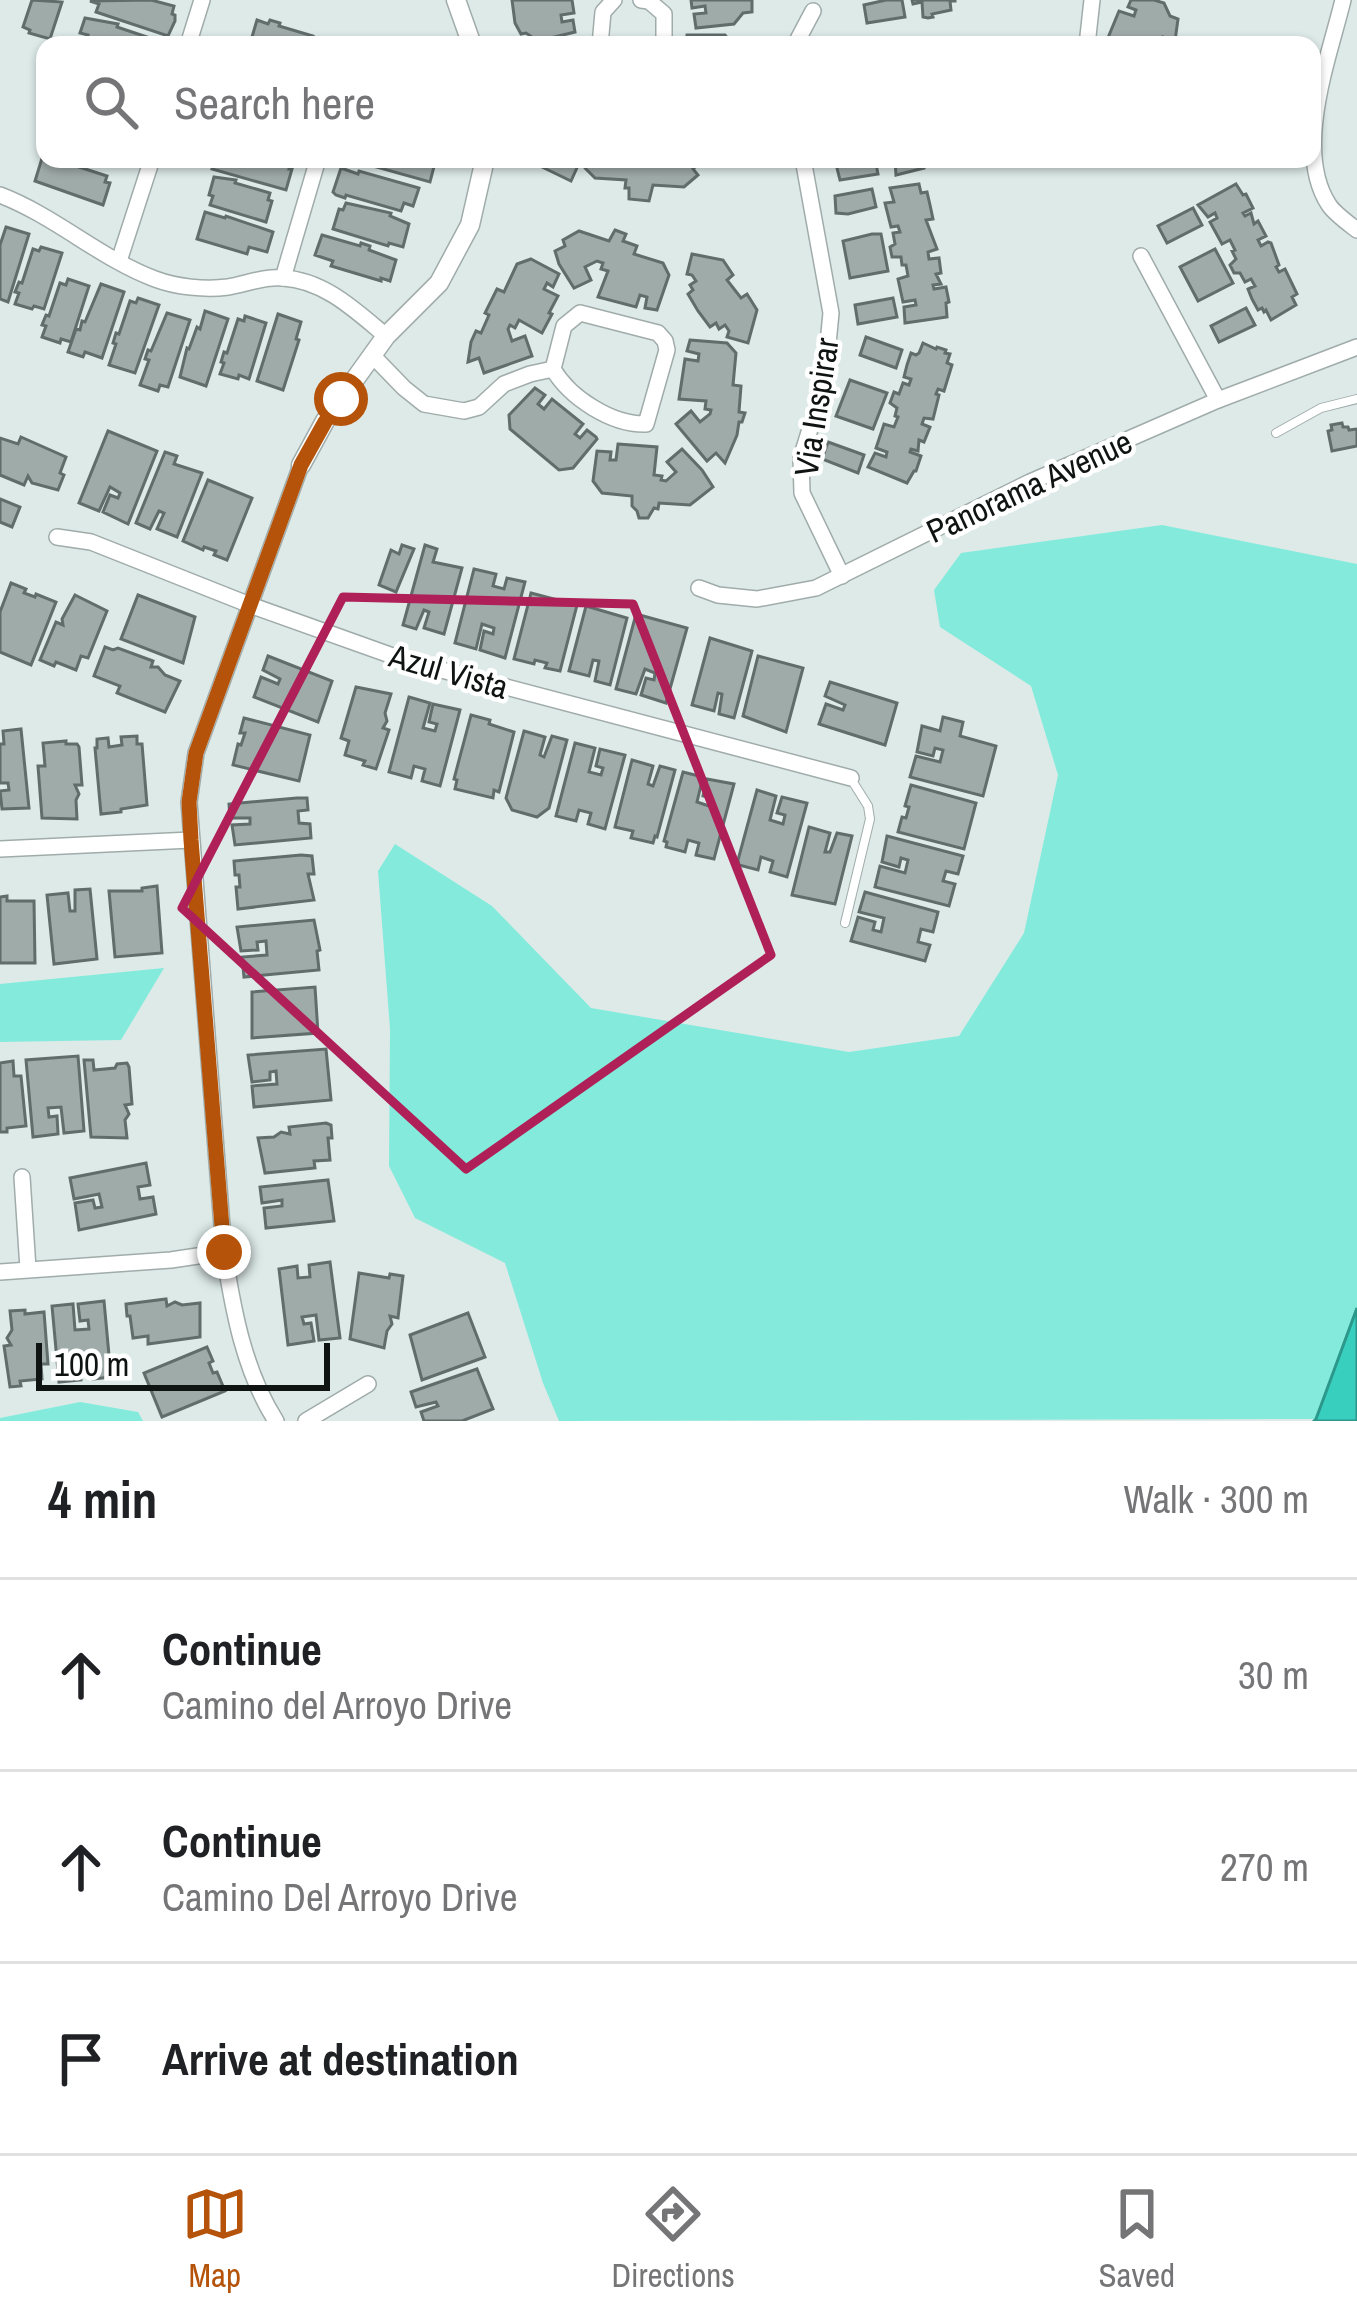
<!DOCTYPE html>
<html lang="en">
<head>
<meta charset="utf-8">
<style>
  :root { --surface:#fff; --page:#f2f2f2; --text:#202124; --muted:#757577; --line:#e0e0e0; --accent:#b45309 }
  body { margin:0; font-family:"Archivo Narrow",sans-serif; background:var(--page); color:var(--text) }
  .scale { position:absolute; left:36px; bottom:30px; width:294px; box-sizing:border-box; padding-left:12px; border:6px solid #0f1413; border-top:0; font-size:33px; line-height:42px; white-space:nowrap; color:#0f1413; -webkit-text-stroke:9px #fff; paint-order:stroke }
  .stop { position:absolute; width:36px; height:36px; margin:-27px; border:9px solid #b45309; border-radius:50%; background:#fff }
  .stop.end { background:#b45309; border-color:#fff; box-shadow:0 3px 12px #0008 }
  .list { margin:0; padding:0; list-style:none }
  h2 { display:flex; justify-content:space-between; align-items:center; height:156px; margin:0; padding:0 48px; font-size:51px }
  h2 small { font-size:39px; font-weight:400; color:var(--muted) }
  .list li { display:grid; grid-template-columns:78px 1fr auto; gap:36px; align-items:center; box-sizing:border-box; height:192px; padding:0 48px; border-top:3px solid var(--line) }
  .list b { display:block; font-size:45px; white-space:nowrap }
  .list p { margin:0; font-size:39px; white-space:nowrap; color:var(--muted) }
  .list em { font-size:39px; font-style:normal; color:var(--muted) }
  .icon { flex:none; width:66px; height:66px; fill:none; stroke:currentColor; stroke-width:2; stroke-linecap:round; stroke-linejoin:round }
  .map { position:relative; flex:none; width:1357px; height:1421px; overflow:hidden }
  .search { position:absolute; background:var(--surface); box-shadow:0 3px 9px #0004; left:36px; right:36px; top:36px; height:132px; display:flex; align-items:center; gap:30px; box-sizing:border-box; padding:0 42px; border-radius:24px; color:var(--muted); font-size:45px }
  .sheet { height:732px; background:var(--surface) }
  nav { display:flex; justify-content:space-around; align-items:center; box-sizing:border-box; height:168px; border-top:3px solid var(--line); background:var(--surface); font-size:33px; color:var(--muted) }
  nav a { display:grid; justify-items:center; gap:6px }
  nav .on { color:var(--accent) }
  .map>svg:first-child { display:block }
  .green { fill:#84ebdc }
  .water { fill:#38cfbf; stroke:#2c978b; stroke-width:3 }
  .building { fill:#9faba9; stroke:#616d6b; stroke-width:3 }
  .lines { fill:none; stroke-linecap:round; stroke-linejoin:round }
  .service-casing { stroke:#a0acaa; stroke-width:10 }
  .minor-casing { stroke:#a0acaa; stroke-width:18 }
  .tertiary-casing { stroke:#a0acaa; stroke-width:21 }
  .service { stroke:#fff; stroke-width:8 }
  .minor { stroke:#fff; stroke-width:15 }
  .tertiary { stroke:#fff; stroke-width:18 }
  .route { stroke:#b45309; stroke-width:15 }
  .marked { fill:none; stroke:#af2058; stroke-width:9; stroke-linejoin:round }
  .labels { text-anchor:middle; stroke-width:9; stroke-linejoin:round; paint-order:stroke }
  .street-label { font-size:33px; fill:#0f1413; stroke:#fff }
</style>
</head>
<body>
<div class="map">
<svg width="1357" height="1421" viewBox="0 0 1357 1421">
  <rect width="100%" height="100%" fill="#ddeae8"/>
  <g class="green">
    <path d="M1162,525L1357,564V1308L1316,1419L559,1421L543,1383L505,1263L415,1218L389,1166L390,1029L378,871L395,844L492,906L591,1008L849,1052L959,1036L1024,933L1058,775L1031,686L940,627L934,590L961,553Z"/>
    <path d="M164,968L121,1040L0,1042V984Z"/>
    <path d="M80,1402L138,1412L143,1421H0V1418Z"/>
  </g>
  <path class="water" d="M1357,1308V1421H1314L1316,1419Z"/>
  <g class="building">
    <path d="M32,0L62,2L50,39L29,33L30,30L23,27Z"/>
    <path d="M151,0L174,6L172,14L175,15V21L168,36L96,12L99,4L90,1Z"/>
    <path d="M512,0H572L574,13L561,15L562,22L573,20L575,32L538,41L526,33L521,34L515,23Z"/>
    <path d="M691,0H752V12L743,13L734,24L696,28L694,14L706,13L705,6L692,8Z"/>
    <path d="M886,0H902L905,17L867,23L864,5Z"/>
    <path d="M912,0H955V1H950L951,10L932,14L933,17L928,18L923,17L922,2L913,4Z"/>
    <path d="M1131,0H1154L1164,3L1170,16L1178,19L1175,41L1163,37L1162,45H1105L1119,11L1134,16L1136,10L1128,7Z"/>
    <path d="M85,18L118,24L117,27L150,38L148,44L150,45L85,44L88,35L80,33Z"/>
    <path d="M257,20L268,24L270,20L280,23L279,26L313,36L311,43L316,45H254L256,38L252,37Z"/>
    <path d="M687,35H725L733,45H685Z"/>
    <path d="M43,155L45,159L75,161L73,165L107,176L105,182L110,183L103,205L35,181Z"/>
    <path d="M206,159H288L291,162L289,169H292L286,190L212,169L214,163Z"/>
    <path d="M363,159H436L430,182L362,163Z"/>
    <path d="M539,159H576L580,161L571,181L542,167Z"/>
    <path d="M586,159H654V163H659L663,159L702,161L693,169L698,175L684,187L653,185L649,201L629,199V188H625L626,180L595,178L585,168Z"/>
    <path d="M846,159H875L878,174L840,180L836,164Z"/>
    <path d="M885,159H923L924,168L896,175L895,160L886,162Z"/>
    <path d="M341,168L358,174L359,171L419,188L413,206L404,203L401,211L346,195L345,198L336,195L333,192Z"/>
    <path d="M214,177L236,180L235,183L270,193L268,200L272,201L266,222L210,205L213,196L209,195Z"/>
    <path d="M919,184L921,193L927,192L930,205L933,219L926,220L937,249L928,252L929,259L939,258L941,273L936,274L941,284L933,285L934,289L946,287L949,302L946,303L947,317L905,323L904,307L916,305L915,300L903,302L898,279L908,276L906,265H902L901,257H892L890,247L895,244L893,233L900,232L898,226L891,227L885,203L894,202L890,188Z"/>
    <path d="M1236,184L1243,195L1246,194L1253,208L1243,213L1245,216L1251,213L1254,224L1258,221L1266,236L1258,240L1261,246L1268,242L1271,243L1279,265L1276,267L1279,272L1285,269L1297,294L1292,297L1296,305L1271,320L1266,310L1264,312L1262,308L1258,310L1252,299L1248,289L1255,286L1251,279L1245,282L1240,273H1234L1230,265L1236,259L1232,251L1235,250L1230,240L1222,244L1210,222L1217,218L1215,213L1208,217L1198,205Z"/>
    <path d="M872,189L876,207L848,214L836,213L835,196Z"/>
    <path d="M346,203L391,213L390,216L409,224L403,247L389,243L388,246L333,229L339,209L343,210Z"/>
    <path d="M1193,208L1202,225L1167,243L1158,226Z"/>
    <path d="M205,212L225,218L226,216L273,232L267,252L249,247L247,254L197,239Z"/>
    <path d="M6,227L29,234L8,302L0,299V245Z"/>
    <path d="M615,230L626,234L623,241L637,246L634,254L663,263L669,275L657,310L645,308L647,297L640,295L636,307L598,297L608,271L601,269L603,263L597,261L585,267L591,280L574,288L559,264L555,251L565,246L563,240L579,231L609,241Z"/>
    <path d="M872,234H881L888,271L850,278L843,241Z"/>
    <path d="M322,235L360,246L361,243L370,246L369,250L396,260L390,281L381,278V281L331,266L333,261L315,255Z"/>
    <path d="M41,247L62,253L44,309L34,306L32,309L15,304L19,293L15,292L19,282L22,283L33,249L39,251Z"/>
    <path d="M1215,249L1233,283L1198,301L1180,267Z"/>
    <path d="M692,254L723,260L733,275L727,280L741,298L747,294L757,310L748,343L727,337L729,331L725,325L719,329L716,323L710,327L698,311L688,294L693,290L690,285L696,281L692,275L687,274Z"/>
    <path d="M531,259L559,274L553,287L547,283L544,289L558,296L549,313L552,314L542,333L519,320L515,328L510,325L508,329L512,341L525,336L532,356L484,373L479,358L468,362L471,342L476,331L481,333L489,315L485,313L497,289L504,292L517,264Z"/>
    <path d="M68,279L89,286L71,342L61,339L60,343L42,337L46,326L42,325L46,315L49,316L60,283L66,285Z"/>
    <path d="M101,284L124,292L102,358L85,352L83,357L68,352L76,329L80,330L82,321L85,322Z"/>
    <path d="M138,298L159,305L135,373L109,365L116,344L113,343L116,333L119,334L130,301L136,303Z"/>
    <path d="M893,298L897,317L858,324L855,305Z"/>
    <path d="M1246,308L1255,325L1219,342L1211,326Z"/>
    <path d="M205,311L228,319L206,386L180,377L187,348L189,349L197,327L200,329Z"/>
    <path d="M167,313L190,320L168,387L160,385L158,391L140,385L149,360L145,359L148,350L151,351Z"/>
    <path d="M278,314L301,322L296,339L299,340L283,390L257,381Z"/>
    <path d="M245,316L266,323L249,379L239,375L238,379L220,374L224,363L221,362L224,352L227,353L238,319L244,321Z"/>
    <path d="M866,337L902,350L896,368L860,355Z"/>
    <path d="M690,340L727,343L736,353L733,385L741,386L739,412L745,413L742,422H739L737,435L725,463L716,453L707,461L676,424L691,411L700,422L710,414L711,410L705,409L706,401L679,399L685,359L698,361L699,354L687,351Z"/>
    <path d="M923,343L936,349L937,347L946,350L945,353L950,354L947,363L952,365L944,391L938,389L936,394L939,395L933,419L924,418L922,424L930,427L924,442L919,440L918,451L911,449L910,452L921,456L916,471H914L907,483L868,467L875,453L886,457L887,452L876,448L884,424L894,427L898,417L895,416L897,408L890,403L894,392L899,394L903,383L909,385L911,379L904,377L907,365L911,353L916,355L919,353Z"/>
    <path d="M850,380L887,393L873,429L836,416Z"/>
    <path d="M535,388L545,395L538,404L544,409L552,399L583,424L575,434L580,438L587,430L596,437L597,439L573,468L559,470L510,429L509,415Z"/>
    <path d="M1342,423L1343,427H1348L1349,430L1357,429V446L1332,451L1328,431L1332,430L1331,425Z"/>
    <path d="M108,431L157,451L128,524L103,512L110,495L118,498L120,493L110,487L99,511L79,503Z"/>
    <path d="M21,437L66,457L60,473L64,475L58,490L32,483L28,476L24,485L0,475V438L18,444Z"/>
    <path d="M828,442L864,455L858,473L822,459Z"/>
    <path d="M618,444L657,447L654,475L662,476L661,480L666,481L676,472L667,462L682,449L702,470L713,487L690,505L659,503L658,509L654,508L648,518H639L637,511L632,506V496L602,493L593,481L597,451L611,452L610,460H616Z"/>
    <path d="M165,452L177,456L174,464L202,473L177,537L157,529L164,513L159,511L150,529L136,523Z"/>
    <path d="M208,480L252,498L227,560L214,555L216,551L204,547L203,550L183,541Z"/>
    <path d="M0,499L20,507L12,527L0,522Z"/>
    <path d="M402,545L414,549L396,592L379,585L391,550L399,554Z"/>
    <path d="M425,545L437,549L433,562L462,568L444,634L424,628L429,612L424,610L416,629L403,625Z"/>
    <path d="M474,569L496,574L493,586L504,589L507,578L525,582L505,658L480,650L484,631L493,634L494,628L482,624L476,649L455,643Z"/>
    <path d="M11,583L26,589L24,593L35,597L36,594L56,602L31,665L0,652V612Z"/>
    <path d="M531,593L577,605L560,671L545,668L547,663L535,660L534,664L514,659Z"/>
    <path d="M75,595L107,611L88,658L81,656L76,670L56,662L54,666L40,660L56,622L63,625L62,619Z"/>
    <path d="M138,595L195,617L183,663L121,639Z"/>
    <path d="M586,606L627,618L610,685L595,681L599,661L593,660L589,676L569,671Z"/>
    <path d="M636,614L687,628L666,703L641,695L646,678L654,680L655,673L645,669L636,694L616,689Z"/>
    <path d="M710,638L752,651L734,718L719,714L722,694L718,693L714,711L692,705Z"/>
    <path d="M105,647L113,650L118,648L153,661L151,667H158L165,675L180,681L165,712L117,693L120,686L94,676Z"/>
    <path d="M268,656L332,681L318,722L254,697L261,677L278,684L280,679L263,670Z"/>
    <path d="M758,656L803,668L786,732L743,716Z"/>
    <path d="M830,682L897,703L885,745L819,724L826,704L843,710L845,705L825,696Z"/>
    <path d="M356,687L391,694L385,713L387,721L383,728L389,730L376,769L363,765L365,761L345,755L349,741L341,738Z"/>
    <path d="M409,697L430,703L423,728L435,731L437,724L429,722L433,704L460,710L440,786L422,781L425,769L414,766L411,778L389,772Z"/>
    <path d="M471,715L490,720L489,724L514,732L499,792L494,790L493,798L455,789L457,780L454,779Z"/>
    <path d="M943,717L963,722L960,736L996,746L983,796L910,777L916,756L940,762L943,750L935,748L933,756L917,752L922,726L940,731Z"/>
    <path d="M244,718L310,735L299,781L233,765L238,744L241,745L245,733H240Z"/>
    <path d="M21,729L29,808L2,809L0,791L9,790L8,783H0V744H4L3,731Z"/>
    <path d="M524,731L545,737L540,755L544,757L552,736L567,740L549,808L537,817L512,810L506,798Z"/>
    <path d="M137,736V744H142L147,805L121,809V812L101,814L95,748H97V739L108,738L109,747L122,745L121,737Z"/>
    <path d="M66,741V744H77L79,747L82,785H75L79,794L76,800L77,819L42,818L38,766H45L43,743Z"/>
    <path d="M575,743L595,748L589,772L601,775L603,768L596,766L600,749L625,755L605,829L588,824L591,813L579,810L576,821L556,816Z"/>
    <path d="M632,760L653,766L648,784L653,786L660,766L675,770L657,837L655,836L653,843L631,838L633,831L615,827Z"/>
    <path d="M683,772L703,777L697,802L709,806L711,798L703,796L707,779L734,784L714,859L696,855L699,843L688,840L685,852L666,847L667,842L664,841Z"/>
    <path d="M911,785L976,803L964,849L898,832L902,817L906,818L909,807L905,806Z"/>
    <path d="M757,790L776,796L770,820L783,824L785,815L777,813L782,797L807,803L787,877L770,872L773,861L761,857L758,870L739,865L738,860Z"/>
    <path d="M297,798H307L308,810L298,811L299,823L310,824L311,838L235,845L232,825L250,824V818H230L229,804Z"/>
    <path d="M809,827L830,833L825,852H830L837,833L852,836L835,904L792,895Z"/>
    <path d="M887,836L963,856L958,874L946,871L943,881L955,884L949,906L875,887L880,866L905,873L908,860L901,858L899,867L882,862Z"/>
    <path d="M301,855L312,856L314,874H308L314,900L238,909L236,887H240L239,875H235L234,861Z"/>
    <path d="M157,886L162,953L115,957L109,891H142V888Z"/>
    <path d="M90,889L97,959L54,964L47,895L68,893L70,911H75V890Z"/>
    <path d="M865,892L938,912L933,932L921,929L918,942L930,945L925,961L851,941L858,917L875,922L873,930L881,932L884,918L859,912Z"/>
    <path d="M7,896V901H34L35,963H0V897Z"/>
    <path d="M314,920L320,950L317,951L319,970L244,977L242,957L267,955L266,941L257,942L258,950L241,951L237,927Z"/>
    <path d="M315,987L318,1033L252,1038V992Z"/>
    <path d="M326,1049L331,1100L254,1107L252,1086L277,1084L276,1071L270,1072V1080L252,1082L248,1055Z"/>
    <path d="M78,1056L84,1131L64,1133L61,1107L48,1108L49,1117L57,1116L58,1134L33,1137L26,1060Z"/>
    <path d="M84,1060H93L94,1070L115,1068L117,1064L127,1063L129,1067L132,1104L125,1105L129,1114L125,1120L127,1138L91,1137Z"/>
    <path d="M13,1061L14,1076H21L26,1126L7,1128V1132H0V1063Z"/>
    <path d="M326,1123L331,1125L332,1138H328L330,1160L314,1161L315,1168L265,1173L258,1138L274,1137L281,1132L290,1134L289,1127Z"/>
    <path d="M146,1163L150,1185L138,1187L140,1199L153,1197L156,1214L79,1230L75,1203L93,1200L95,1208L102,1207L99,1194L74,1199L70,1178Z"/>
    <path d="M328,1180L334,1221L266,1228L264,1208L282,1206V1200L262,1203L260,1187Z"/>
    <path d="M330,1262L340,1338L319,1340L316,1315L302,1317L304,1324L311,1323L314,1341L288,1345L279,1269L297,1266L298,1278L310,1277L309,1265Z"/>
    <path d="M359,1273L389,1278L390,1274L403,1276L398,1318L390,1316L392,1324L387,1331L384,1348L350,1339Z"/>
    <path d="M166,1299L167,1306L175,1302L182,1305L200,1303V1337L148,1344V1336L133,1338L130,1316H127L126,1304Z"/>
    <path d="M104,1301L111,1377L93,1379L92,1366L80,1367L81,1380L59,1382L52,1306L73,1304L75,1330L89,1329L88,1320L80,1321L78,1304Z"/>
    <path d="M25,1310V1314L44,1312L48,1364H41L42,1379L20,1381L21,1386L10,1387L4,1346L11,1345L7,1338L12,1330L10,1311Z"/>
    <path d="M468,1313L485,1357L422,1380L410,1335Z"/>
    <path d="M207,1347L213,1361L209,1363L213,1373L217,1372L225,1391L162,1417L144,1373Z"/>
    <path d="M477,1369L493,1409L462,1421H424L421,1412L438,1406L436,1402L416,1407L411,1392Z"/>
  </g>
  <g class="lines">
    <g class="service-casing">
      <g id="service">
        <path d="M1276,433L1321,408L1357,399"/>
        <path d="M845,923L870,819L868,806L851,779"/>
      </g>
    </g>
    <g class="minor-casing">
      <g id="minor">
        <path d="M641,0L649,1L664,14V45"/>
        <path d="M1343,0C1329,58 1293,150 1329,205C1335,214 1348,223 1357,230"/>
        <path d="M188,45L202,0"/>
        <path d="M600,45L603,12L614,0"/>
        <path d="M795,45L813,11"/>
        <path d="M1087,45L1092,0"/>
        <path d="M803,159L831,313L824,384L801,458L802,493L842,576"/>
        <path d="M0,195C55,216 101,259 155,279C176,287 205,290 228,287C246,284 264,276 283,278C324,280 356,311 386,336"/>
        <path d="M1141,256L1218,400"/>
        <path d="M119,261L152,159"/>
        <path d="M283,278L318,159"/>
        <path d="M580,313L658,333L665,341L667,350L646,424C612,425 570,398 553,369L564,326Z"/>
        <path d="M372,355L404,388L424,404L464,411L479,407L504,384L530,374L553,369"/>
        <path d="M57,537L91,542L250,605L404,660L851,778"/>
        <path d="M699,588L718,595L757,599L816,588L1030,482L1218,400L1357,347"/>
        <path d="M0,849L191,840"/>
        <path d="M22,1177L28,1269"/>
        <path d="M0,1272L171,1260L224,1252"/>
        <path d="M276,1421C244,1371 233,1310 224,1252L189,802L196,753L301,465"/>
        <path d="M306,1421L368,1384"/>
      </g>
    </g>
    <g class="tertiary-casing">
      <g id="tertiary">
        <path d="M456,0L472,45"/>
        <path d="M301,465L325,421L386,336L439,283L470,225L485,159"/>
      </g>
    </g>
    <use href="#service" class="service"/>
    <use href="#minor" class="minor"/>
    <use href="#tertiary" class="tertiary"/>
  </g>
  <g class="lines">
    <path class="route" d="M224,1252L191,840L189,802L196,753L301,465L325,422L341,399"/>
  </g>
  <path class="marked" d="M343,597L633,604L771,955L466,1169L182,908Z"/>
  <g class="labels">
    <g class="street-label">
      <text transform="translate(816 407) rotate(-81)" y="12">Via Inspirar</text>
      <text transform="translate(1029 486) rotate(-25)" y="12">Panorama Avenue</text>
      <text transform="translate(449 671) rotate(16)" y="12">Azul Vista</text>
    </g>
  </g>
</svg>
<div class="scale">100 m</div>
<div class="stop" style="left:341px;top:399px"></div>
<div class="stop end" style="left:224px;top:1252px"></div>
<div class="search"><svg class="icon" aria-label="search" viewBox="0 0 24 24"><circle cx="10" cy="10" r="6"/><path d="M15 15l6 6"/></svg>Search here</div>
</div>
<section class="sheet">
<h2>4 min<small>Walk · 300 m</small></h2>
<ul class="list">
<li><svg class="icon" aria-label="ahead" viewBox="0 0 24 24"><path d="M12 20V5M6 11l6-6 6 6"/></svg><div><b>Continue</b><p>Camino del Arroyo Drive</p></div><em>30 m</em></li>
<li><svg class="icon" aria-label="ahead" viewBox="0 0 24 24"><path d="M12 20V5M6 11l6-6 6 6"/></svg><div><b>Continue</b><p>Camino Del Arroyo Drive</p></div><em>270 m</em></li>
<li><svg class="icon" aria-label="arrive" viewBox="0 0 24 24"><path d="M6 21V4h12l-3 4 3 4H6"/></svg><div><b>Arrive at destination</b></div></li>
</ul>
</section>
<nav>
<a class="on"><svg class="icon" aria-label="map" viewBox="0 0 24 24"><path d="M3 6l6-2 6 2 6-2v14l-6 2-6-2-6 2zM9 4v14M15 6v14"/></svg>Map</a>
<a><svg class="icon" aria-label="directions" viewBox="0 0 24 24"><path d="M12 3l9 9-9 9-9-9zM9 14v-3h6M13 9l2 2-2 2"/></svg>Directions</a>
<a><svg class="icon" aria-label="saved" viewBox="0 0 24 24"><path d="M7 4h10v16l-5-4-5 4z"/></svg>Saved</a>
</nav>
</body>
</html>
